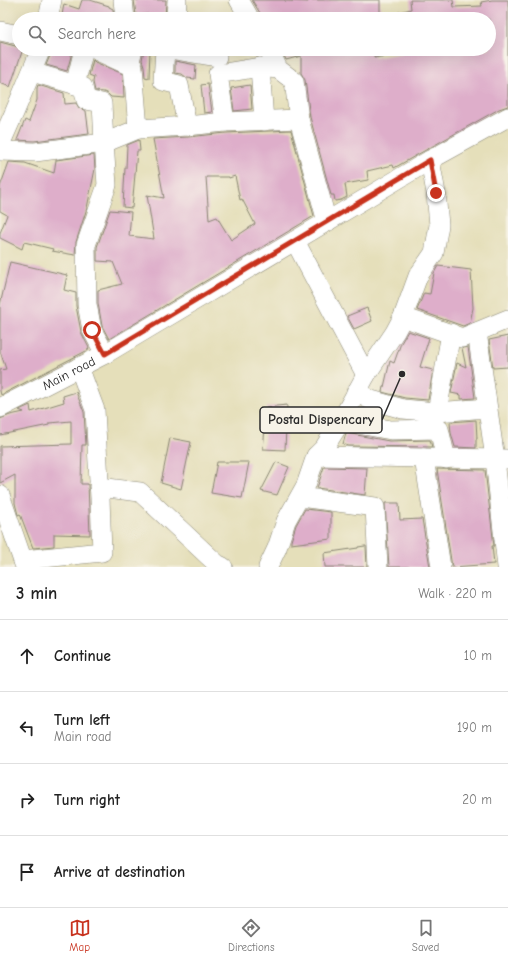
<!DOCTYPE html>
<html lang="en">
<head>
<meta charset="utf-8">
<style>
  :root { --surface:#fff; --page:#f6f6f6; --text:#222; --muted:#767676; --line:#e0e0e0; --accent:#c8321e }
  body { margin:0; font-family:"Comic Neue",sans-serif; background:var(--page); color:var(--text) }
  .stop { position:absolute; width:12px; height:12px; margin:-9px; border:3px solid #c8321e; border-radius:50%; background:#fff }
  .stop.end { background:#c8321e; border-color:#fff; box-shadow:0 1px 4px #0008 }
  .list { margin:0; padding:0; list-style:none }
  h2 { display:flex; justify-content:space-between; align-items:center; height:52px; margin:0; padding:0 16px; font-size:17px }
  h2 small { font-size:13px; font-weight:400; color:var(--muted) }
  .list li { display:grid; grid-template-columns:26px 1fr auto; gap:12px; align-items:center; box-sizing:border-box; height:72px; padding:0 16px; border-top:1px solid var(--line) }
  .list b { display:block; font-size:15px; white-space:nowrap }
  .list p { margin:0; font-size:13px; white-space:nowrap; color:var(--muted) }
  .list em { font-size:13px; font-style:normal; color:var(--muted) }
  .icon { flex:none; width:22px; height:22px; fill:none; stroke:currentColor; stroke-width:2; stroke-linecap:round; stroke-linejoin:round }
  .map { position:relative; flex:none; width:508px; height:567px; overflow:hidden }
  .search { position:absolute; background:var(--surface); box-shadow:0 4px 16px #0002; left:12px; right:12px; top:12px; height:44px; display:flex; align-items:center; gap:10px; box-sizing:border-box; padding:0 14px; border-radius:22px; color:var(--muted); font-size:15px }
  .sheet { height:340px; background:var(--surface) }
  nav { display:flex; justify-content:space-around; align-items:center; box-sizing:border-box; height:56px; border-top:1px solid var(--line); background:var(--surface); font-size:11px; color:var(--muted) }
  nav a { display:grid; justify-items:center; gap:2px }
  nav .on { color:var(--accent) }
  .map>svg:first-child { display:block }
  .building { fill:#deaeca; fill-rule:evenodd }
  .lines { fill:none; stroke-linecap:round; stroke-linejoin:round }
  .minor-casing { stroke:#888572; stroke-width:20 }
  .minor { stroke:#fff; stroke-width:19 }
  .route { stroke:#c8321e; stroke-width:5 }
  .labels { text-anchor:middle; stroke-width:3; stroke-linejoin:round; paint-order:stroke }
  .street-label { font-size:13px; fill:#2b2b2b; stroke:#f7f3e8 }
  .leader { fill:none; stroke:#2b2b2b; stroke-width:1.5 }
  .callout-dot { fill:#2b2b2b; stroke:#f7f3e8; stroke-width:1.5 }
  .callout { fill:#f7f3e8; stroke:#2b2b2b; stroke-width:1.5 }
  .callout-label { font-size:14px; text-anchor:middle; font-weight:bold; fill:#2b2b2b }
</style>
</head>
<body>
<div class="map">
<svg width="508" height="567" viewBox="0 0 508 567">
  <rect width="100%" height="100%" fill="#f7f3e8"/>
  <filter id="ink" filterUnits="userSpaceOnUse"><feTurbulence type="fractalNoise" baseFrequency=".025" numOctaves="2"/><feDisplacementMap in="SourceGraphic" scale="8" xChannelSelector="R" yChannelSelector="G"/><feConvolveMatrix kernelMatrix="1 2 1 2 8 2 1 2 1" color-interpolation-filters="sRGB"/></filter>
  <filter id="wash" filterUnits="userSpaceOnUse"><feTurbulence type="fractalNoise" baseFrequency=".012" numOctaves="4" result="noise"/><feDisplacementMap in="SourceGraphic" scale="16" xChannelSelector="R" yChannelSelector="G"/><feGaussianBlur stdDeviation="0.9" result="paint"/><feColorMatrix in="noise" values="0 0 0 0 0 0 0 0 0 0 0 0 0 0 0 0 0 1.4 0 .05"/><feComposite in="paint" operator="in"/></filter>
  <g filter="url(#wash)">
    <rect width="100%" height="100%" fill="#e5dfba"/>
    <g id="blocks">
      <g class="building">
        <path d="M82,0H90L109,6V7L113,9L114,19H71L62,15L64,4L79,9Z"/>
        <path d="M134,0H166L165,19H148L149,14L136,15Z"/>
        <path d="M252,0H285V1L308,2V0H380V13L374,14L375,19L326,18V19H261L260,13Z"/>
        <path d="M410,0H453L454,7L482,6L481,2L492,0H508V106L499,109L424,151L394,168L393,165L367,171L368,180L345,184L347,197L341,200L335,201L334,195H331L310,117L305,80L301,73V56L286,60L281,49H375L374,58L403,53L402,49H489V19H388V15L411,9Z"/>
        <path d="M0,42L19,47V49H23L10,87L0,83Z"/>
        <path d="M52,49H73L67,71L46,65L51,53Z"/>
        <path d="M144,49H150L149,78L145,77L144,66L142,60Z"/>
        <path d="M93,60L95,62L123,74L124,98L111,97L108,94L104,92L95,91L93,82L94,77L89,75Z"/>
        <path d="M175,61L196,65L195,79L187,78L182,74L175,73Z"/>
        <path d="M208,84L212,112L204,113L201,85Z"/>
        <path d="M38,85L64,93L65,104L76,103L79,108L86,111L89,134L34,141L17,140L25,120L29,122L37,100V88Z"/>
        <path d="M250,85L252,109L234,111L231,88Z"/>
        <path d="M291,130L314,216L109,339L102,326L98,303V290L122,284L113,262L97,261V247L110,210L131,212L129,236L154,239L147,195L164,198L153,139L188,137L226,133ZM235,176L240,200L242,199L255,224L231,240L217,217L209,220L206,177H229V178Z"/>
        <path d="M139,140L140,151H137L132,208L123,207L125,168H126L127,145Z"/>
        <path d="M94,155L95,169L87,208L76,242L75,255L52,251L53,249L24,242L22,249L0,238V233L7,215L0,211V187L9,162L25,163L54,173L56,160Z"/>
        <path d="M10,262L36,268L67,275L64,290L76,293V306L81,332L89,348L88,349V350L1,395L0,391V370L6,369L0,351V305Z"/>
        <path d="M438,266L471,270L473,308L470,323L463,326L417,310L424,293L430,294L434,273Z"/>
        <path d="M367,308L372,321L354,329L347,316Z"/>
        <path d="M408,331L429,338L420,367L433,370L428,400L405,398L382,392L383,387H384L390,361L394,363L401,343Z"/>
        <path d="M508,336V367L493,368L489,340Z"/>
        <path d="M468,347L475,398L461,399V395L451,393L457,363L466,367L462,348Z"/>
        <path d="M76,392L84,412L86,445H82L81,484H88L90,535L54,534V546L33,548L20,514L18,515L15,503V475L0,483V446L71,444V421L49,423V425L0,435V419L10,415L24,412L19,410L30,405L31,412L64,402L63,396Z"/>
        <path d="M287,405L285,450L263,449L267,407Z"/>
        <path d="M476,420L477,439H476V448L455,447L451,433L450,422Z"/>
        <path d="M346,433L389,441L430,440L432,447L348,446L343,444Z"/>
        <path d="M170,438L191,442L181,489L161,483Z"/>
        <path d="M217,462H249L242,498L211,493Z"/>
        <path d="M276,462L289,467L277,495L261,491Z"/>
        <path d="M324,467L367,468L365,495L317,488Z"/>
        <path d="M437,469L485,470L494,546H492L494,564L452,567Z"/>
        <path d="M385,503H399L400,520L422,519L430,567H389Z"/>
        <path d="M305,509L331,512V539L291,544V541L296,525Z"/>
        <path d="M365,546H366L367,567H325L324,553L358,548V547Z"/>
      </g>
    </g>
  </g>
  <g filter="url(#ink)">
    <use href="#blocks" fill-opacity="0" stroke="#888572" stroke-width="1"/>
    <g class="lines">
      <g class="minor-casing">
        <g id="minor">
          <path d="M123,0L125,19"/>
          <path d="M239,0L250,19"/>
          <path d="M48,19L52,0"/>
          <path d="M176,19L177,0"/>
          <path d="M0,31L19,35"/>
          <path d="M98,49L100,52L133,67L138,129"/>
          <path d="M165,49L163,81L179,85L187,126"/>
          <path d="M169,49L217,57L216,49"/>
          <path d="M269,49L278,69"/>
          <path d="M129,65L133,49"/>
          <path d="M260,67L264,121"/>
          <path d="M32,72L83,87L86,100L102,103L104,143L107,185L86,245L87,304L92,330L105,354"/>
          <path d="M75,85L84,49"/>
          <path d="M225,122L218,74L260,67L278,69L294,81L299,119L327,222"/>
          <path d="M0,145L15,111L41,49"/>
          <path d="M0,151L35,152L104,143L138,129L187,126L225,122L299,119"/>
          <path d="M295,241L366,375"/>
          <path d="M403,317L462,338L508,319"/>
          <path d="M477,332L495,459L507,567"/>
          <path d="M356,392L371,400L403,409L437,412L487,408"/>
          <path id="s1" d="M0,408L105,354L430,160L508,117"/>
          <path d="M437,412L451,333"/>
          <path d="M341,421L391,430L439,429L446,459"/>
          <path d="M316,456L424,458L508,459"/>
          <path d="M424,458L441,567"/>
          <path d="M99,487L140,492L217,564L223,567"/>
          <path d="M0,495L25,567"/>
          <path d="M300,497L375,507L378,567"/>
          <path d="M23,560L102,552L100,498L95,410L79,367"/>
          <path d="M268,567L277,548L286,521L306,485L316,456L324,448L341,421L366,375L395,332L403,317L418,276L434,253L439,225L436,193L430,160"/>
        </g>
      </g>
      <use href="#minor" class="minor"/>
    </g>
  </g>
  <g class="lines" filter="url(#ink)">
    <path class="route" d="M92,330L105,354L430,160L436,193"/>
  </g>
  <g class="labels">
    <g class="street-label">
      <text dy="5" stroke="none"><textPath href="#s1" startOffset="77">Main road</textPath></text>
    </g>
  </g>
  <path class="leader" d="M402 374L382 420"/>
  <circle class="callout-dot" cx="402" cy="374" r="4"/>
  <rect class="callout" x="260" y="407" width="122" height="26" rx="4"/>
  <g class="callout-label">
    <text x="321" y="424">Postal Dispencary</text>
  </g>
</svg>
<div class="stop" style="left:92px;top:330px"></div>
<div class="stop end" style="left:436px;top:193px"></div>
<div class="search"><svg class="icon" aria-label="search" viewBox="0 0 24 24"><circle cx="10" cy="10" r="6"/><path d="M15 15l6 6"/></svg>Search here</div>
</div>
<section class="sheet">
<h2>3 min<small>Walk · 220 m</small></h2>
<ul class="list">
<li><svg class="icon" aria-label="ahead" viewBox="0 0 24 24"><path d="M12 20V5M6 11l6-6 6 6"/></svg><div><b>Continue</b></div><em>10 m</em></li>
<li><svg class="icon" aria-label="left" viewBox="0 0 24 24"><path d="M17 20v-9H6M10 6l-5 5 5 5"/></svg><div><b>Turn left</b><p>Main road</p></div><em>190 m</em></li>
<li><svg class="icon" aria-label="right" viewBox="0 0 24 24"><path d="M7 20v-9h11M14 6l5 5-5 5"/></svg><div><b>Turn right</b></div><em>20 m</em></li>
<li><svg class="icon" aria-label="arrive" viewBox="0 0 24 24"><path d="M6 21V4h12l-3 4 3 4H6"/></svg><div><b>Arrive at destination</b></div></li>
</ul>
</section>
<nav>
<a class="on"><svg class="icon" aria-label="map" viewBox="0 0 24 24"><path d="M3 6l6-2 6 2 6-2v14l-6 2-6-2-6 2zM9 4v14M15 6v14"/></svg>Map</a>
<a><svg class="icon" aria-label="directions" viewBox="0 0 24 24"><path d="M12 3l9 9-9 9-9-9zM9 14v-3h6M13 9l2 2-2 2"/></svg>Directions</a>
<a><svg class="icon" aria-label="saved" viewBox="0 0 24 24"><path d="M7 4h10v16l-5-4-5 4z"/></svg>Saved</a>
</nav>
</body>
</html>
